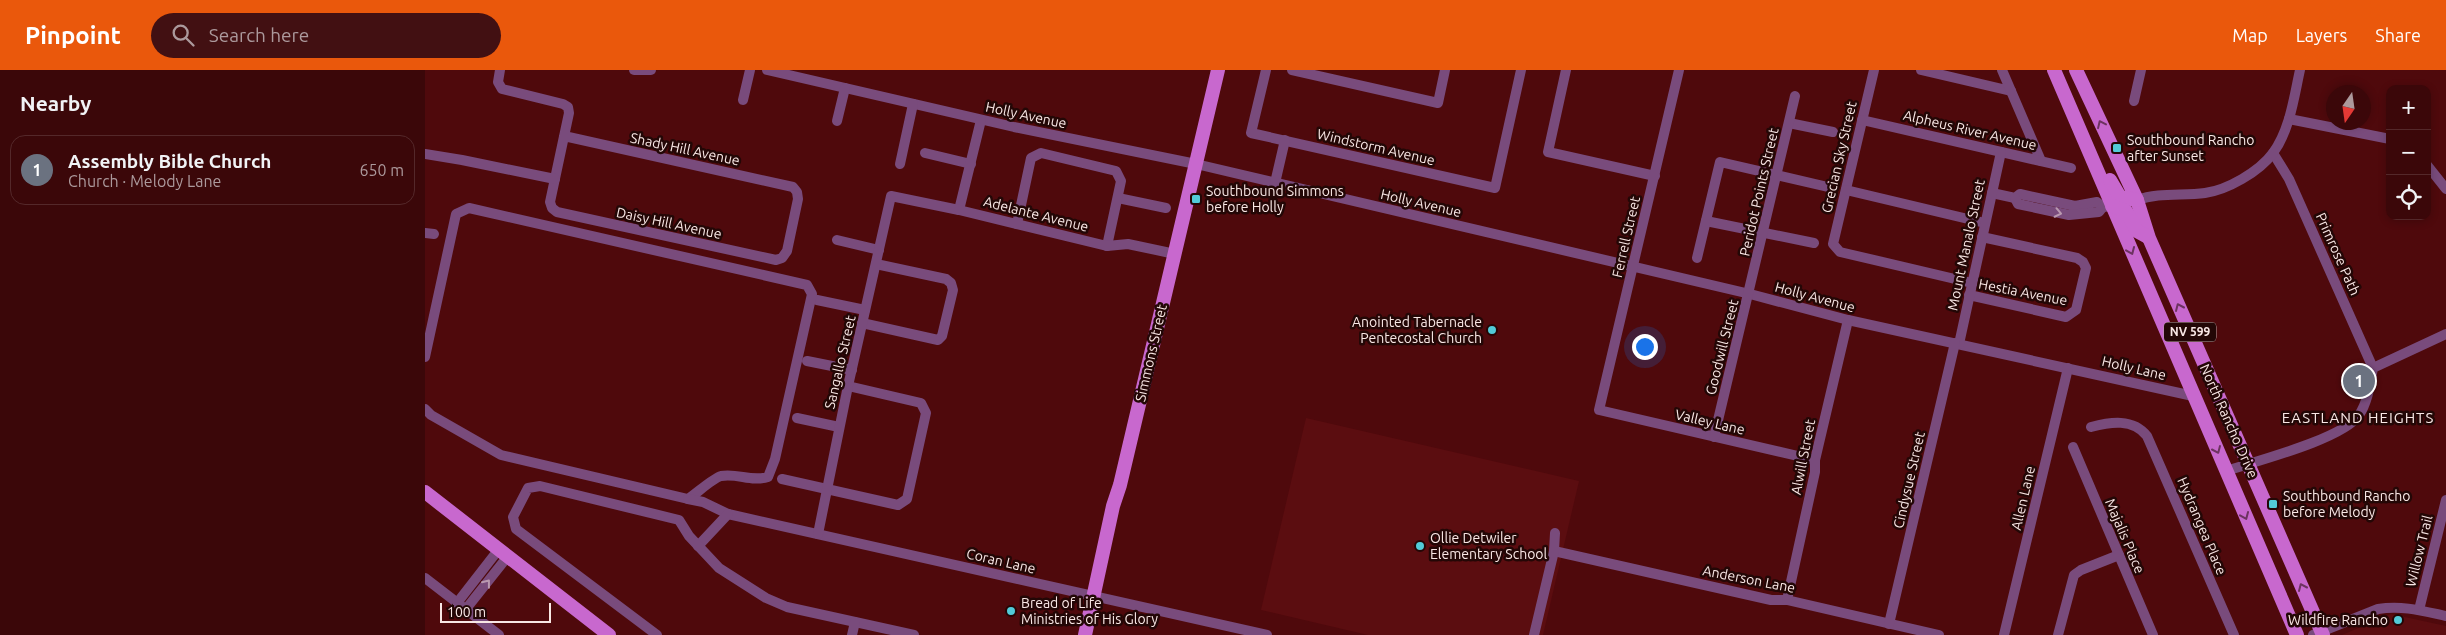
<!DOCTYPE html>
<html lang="en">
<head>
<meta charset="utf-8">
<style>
  :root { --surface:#3b0709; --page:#421012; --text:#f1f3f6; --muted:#ac999c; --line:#54282a; --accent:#ea580c }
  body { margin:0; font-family:Ubuntu,sans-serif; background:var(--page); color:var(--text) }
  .controls { position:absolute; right:15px; top:15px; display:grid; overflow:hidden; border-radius:10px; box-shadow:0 2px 8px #0003 }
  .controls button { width:45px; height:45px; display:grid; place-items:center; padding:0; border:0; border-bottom:1px solid var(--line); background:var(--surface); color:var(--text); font:25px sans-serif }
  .compass { position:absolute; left:1901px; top:15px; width:45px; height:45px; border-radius:50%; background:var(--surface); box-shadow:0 2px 8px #0003; rotate:193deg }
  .scale { position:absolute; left:15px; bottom:12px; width:111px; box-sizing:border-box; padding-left:5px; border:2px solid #f9e7e5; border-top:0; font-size:14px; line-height:18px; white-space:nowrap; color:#f9e7e5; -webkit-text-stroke:4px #230706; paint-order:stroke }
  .you { position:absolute; left:1219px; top:276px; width:18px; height:18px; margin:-12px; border:4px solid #fff; border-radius:50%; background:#1a73e8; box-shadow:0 0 0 8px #1a73e833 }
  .badge { display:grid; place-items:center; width:32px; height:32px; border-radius:50%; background:var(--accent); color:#fff; font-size:16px; font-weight:700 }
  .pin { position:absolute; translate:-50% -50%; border:2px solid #fff; box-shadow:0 1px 5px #0006 }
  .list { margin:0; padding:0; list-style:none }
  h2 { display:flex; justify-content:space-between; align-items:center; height:65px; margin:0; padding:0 20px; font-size:21px }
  h2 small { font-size:16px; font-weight:400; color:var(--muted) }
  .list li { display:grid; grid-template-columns:32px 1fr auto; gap:15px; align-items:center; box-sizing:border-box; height:70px; margin:0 10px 10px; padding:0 10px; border:1px solid var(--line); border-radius:15px }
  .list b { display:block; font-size:19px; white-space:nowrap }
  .list p { margin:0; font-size:16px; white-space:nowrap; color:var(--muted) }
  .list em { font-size:16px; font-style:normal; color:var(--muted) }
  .icon { flex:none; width:28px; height:28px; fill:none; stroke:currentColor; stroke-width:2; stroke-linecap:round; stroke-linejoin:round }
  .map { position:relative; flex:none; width:2021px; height:565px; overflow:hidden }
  header { display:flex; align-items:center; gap:30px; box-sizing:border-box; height:70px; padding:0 25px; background:var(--accent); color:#fff }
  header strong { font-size:24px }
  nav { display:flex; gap:28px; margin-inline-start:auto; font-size:18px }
  .search { width:350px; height:45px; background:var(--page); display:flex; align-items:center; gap:12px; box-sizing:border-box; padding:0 18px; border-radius:28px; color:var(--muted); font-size:19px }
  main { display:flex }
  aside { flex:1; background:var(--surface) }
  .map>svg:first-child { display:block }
  .built { fill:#5b0d10 }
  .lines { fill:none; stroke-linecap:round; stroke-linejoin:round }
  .minor { stroke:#794b7c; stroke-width:10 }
  .major { stroke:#c868ce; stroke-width:14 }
  .oneway { stroke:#6d3360 }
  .oneway2 { stroke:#b999b0 }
  .poi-dot { fill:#52cbd8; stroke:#230706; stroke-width:2 }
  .labels { text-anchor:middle; stroke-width:5; stroke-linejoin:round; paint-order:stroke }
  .shield { fill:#230706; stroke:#b9a4a2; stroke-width:1 }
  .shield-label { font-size:12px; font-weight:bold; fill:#f9e7e5 }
  .street-label { font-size:14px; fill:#f9e7e5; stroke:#230706 }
  .poi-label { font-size:14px; fill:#f9e7e5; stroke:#230706; text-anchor:start }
  .neighbourhood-label { font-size:15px; letter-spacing:1px; fill:#f9e7e5; stroke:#230706 }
</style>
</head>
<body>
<header>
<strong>Pinpoint</strong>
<div class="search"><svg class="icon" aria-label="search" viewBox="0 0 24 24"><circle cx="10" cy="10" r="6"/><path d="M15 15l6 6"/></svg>Search here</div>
<nav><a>Map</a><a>Layers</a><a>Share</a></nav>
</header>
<main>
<aside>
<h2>Nearby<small></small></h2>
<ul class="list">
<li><span class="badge" style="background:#6b7280">1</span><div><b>Assembly Bible Church</b><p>Church · Melody Lane</p></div><em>650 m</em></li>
</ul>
</aside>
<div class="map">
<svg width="2021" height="565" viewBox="0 0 2021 565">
  <rect width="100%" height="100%" fill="#4f090c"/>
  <g class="built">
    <path d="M881,348L1154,411L1118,565H943L836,540Z"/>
    <path d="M1966,544L2021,556V565H1917Z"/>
  </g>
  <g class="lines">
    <g class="minor">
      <path d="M75,0L73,12L77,19L138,34L143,37L144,43L125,132L127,138L132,142L351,190L357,188L362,181L373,129L372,122L368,117L139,66"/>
      <path d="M209,0H226"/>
      <path d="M342,0L589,57L771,94L1325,224L1423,250L1768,326"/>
      <path d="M841,0L826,63L1070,118L1096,0"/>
      <path d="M867,0L1013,33L1020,0"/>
      <path d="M1141,0L1123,82L1230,106"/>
      <path d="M1254,0L1174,340L1390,390"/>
      <path d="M1449,0L1408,174L1415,182L1547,213"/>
      <path d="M1496,0L1586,21"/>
      <path d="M1577,0L1616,91"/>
      <path d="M318,30L325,0"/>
      <path d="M1709,31L1716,0"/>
      <path d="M1864,49L1965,69"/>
      <path d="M1437,50L1646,98"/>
      <path d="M412,51L420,18"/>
      <path d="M1364,53L1408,62"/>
      <path d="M500,83L546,94"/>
      <path d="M1848,83L1864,109L1948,298"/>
      <path d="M0,84L37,90L130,109"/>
      <path d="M475,94L488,34"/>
      <path d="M2002,95L2021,119"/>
      <path d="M850,113L860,70"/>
      <path d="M1421,120L1560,153"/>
      <path d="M1567,123L1590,128L1595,124L1650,136L1672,132L1678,137L1687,136"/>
      <path d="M693,128L741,138"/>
      <path d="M1590,128L1593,134L1644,145L1674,142L1678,137"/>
      <path d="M1712,130C1734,122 1757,126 1780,123C1802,120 1834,102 1848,83C1865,60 1869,27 1875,0"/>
      <path d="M534,140L556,50"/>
      <path d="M1281,151L1389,173"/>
      <path d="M592,154L606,88L616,83L691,101L696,111L682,176"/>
      <path d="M0,163L9,164"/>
      <path d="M412,170L454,180"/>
      <path d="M1272,188L1295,92L1403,117"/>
      <path d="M1544,225L1641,247L1651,240L1661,198L1658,192L1652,188L1557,167"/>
      <path d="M392,230L440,240"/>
      <path d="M437,253L513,270L517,266L528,220L526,213L521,209L451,194"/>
      <path d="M1534,274L1576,82"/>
      <path d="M0,287L31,144L44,138L382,215L387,224L350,389L343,407C326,412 313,403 296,406C288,408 271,424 263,429L76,385L6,345L0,339"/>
      <path d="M382,291L427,300"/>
      <path d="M372,348L414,357"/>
      <path d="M1666,357C1685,352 1708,348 1722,366L1809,565"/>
      <path d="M1289,367L1370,26"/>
      <path d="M1648,377L1728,565"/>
      <path d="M1801,401C1831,391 1918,369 1934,345C1943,332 1945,314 1948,298L2021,264"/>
      <path d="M357,409L473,435L482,429L501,343L496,333L423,316"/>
      <path d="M263,429L278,432L303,444L842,565"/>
      <path d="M393,464L423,316L466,126L534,140L682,176L703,174L750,184"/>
      <path d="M273,476L303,444"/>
      <path d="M1129,481L1346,530H1362L1514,565"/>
      <path d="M0,508L74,565"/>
      <path d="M1362,530L1390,402V390L1423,250"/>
      <path d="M32,533L74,479"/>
      <path d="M41,539L83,486"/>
      <path d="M1994,540L2021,430"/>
      <path d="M1464,554L1530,273"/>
      <path d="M232,565L91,459L88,447L103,418L115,416L254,450L264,466L294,498L341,528L362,537L489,565"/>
      <path d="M427,565L430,552"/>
      <path d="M1109,565L1129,481L1130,463"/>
      <path d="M1579,565L1643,298"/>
      <path d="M1633,565L1649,505L1656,500L1694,485"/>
      <path d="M1888,565L1953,539C1977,535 1998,541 2021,546"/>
    </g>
    <g class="major">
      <path d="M1629,0L1872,565"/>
      <path d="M1651,0L1712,130L1724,168L1898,565"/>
      <path d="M1685,110L1695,127L1712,130"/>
      <path d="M1687,136L1701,141L1712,161L1723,167"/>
      <path d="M0,422L184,565"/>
      <path d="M660,565L688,436L695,415L793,0"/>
    </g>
  </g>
  <defs><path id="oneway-chevron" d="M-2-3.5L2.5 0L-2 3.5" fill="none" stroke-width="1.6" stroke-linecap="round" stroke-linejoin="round" transform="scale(1.25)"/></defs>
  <g class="oneway">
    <use href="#oneway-chevron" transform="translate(1676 54) rotate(-115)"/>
    <use href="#oneway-chevron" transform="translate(1706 181) rotate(67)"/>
    <use href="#oneway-chevron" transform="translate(1754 237) rotate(-114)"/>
    <use href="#oneway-chevron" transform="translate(1792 380) rotate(66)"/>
    <use href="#oneway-chevron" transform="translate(1820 446) rotate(67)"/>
    <use href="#oneway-chevron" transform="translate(1877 517) rotate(-114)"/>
  </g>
  <g class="oneway2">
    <use href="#oneway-chevron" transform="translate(1633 143) rotate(12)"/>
    <use href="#oneway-chevron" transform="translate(62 513) rotate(-52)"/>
  </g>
  <g class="poi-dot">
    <rect x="1687" y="73" width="10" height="10" rx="2.5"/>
    <rect x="766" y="124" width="10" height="10" rx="2.5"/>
    <circle cx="1067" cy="260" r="5"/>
    <rect x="1843" y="429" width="10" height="10" rx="2.5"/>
    <circle cx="995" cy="476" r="5"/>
    <circle cx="586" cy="541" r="5"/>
    <circle cx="1973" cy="550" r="5"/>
  </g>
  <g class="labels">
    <rect class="shield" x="1739" y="252.5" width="52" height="19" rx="4"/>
    <g class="shield-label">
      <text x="1765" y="266">NV 599</text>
    </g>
    <g class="street-label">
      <text transform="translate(601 45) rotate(12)" y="5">Holly Avenue</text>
      <text transform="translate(1545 60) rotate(13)" y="5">Alpheus River Avenue</text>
      <text transform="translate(951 77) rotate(13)" y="5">Windstorm Avenue</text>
      <text transform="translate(260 79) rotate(12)" y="5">Shady Hill Avenue</text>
      <text transform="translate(1414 87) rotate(-77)" y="5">Grecian Sky Street</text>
      <text transform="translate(1334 122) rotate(-77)" y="5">Peridot Points Street</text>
      <text transform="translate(996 133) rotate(13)" y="5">Holly Avenue</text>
      <text transform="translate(611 144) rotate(14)" y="5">Adelante Avenue</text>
      <text transform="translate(244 153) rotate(12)" y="5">Daisy Hill Avenue</text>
      <text transform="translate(1201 167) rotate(-77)" y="5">Ferrell Street</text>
      <text transform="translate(1541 175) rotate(-78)" y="5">Mount Manalo Street</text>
      <text transform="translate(1913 184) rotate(66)" y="5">Primrose Path</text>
      <text transform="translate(1598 222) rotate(11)" y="5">Hestia Avenue</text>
      <text transform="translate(1390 227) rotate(15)" y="5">Holly Avenue</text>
      <text transform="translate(1297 277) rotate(-76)" y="5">Goodwill Street</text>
      <text transform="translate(726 283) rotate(-77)" y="5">Simmons Street</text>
      <text transform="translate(415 292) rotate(-77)" y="5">Sangallo Street</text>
      <text transform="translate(1709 298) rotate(13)" y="5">Holly Lane</text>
      <text transform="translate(1804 351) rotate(66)" y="5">North Rancho Drive</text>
      <text transform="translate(1285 352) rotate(13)" y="5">Valley Lane</text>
      <text transform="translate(1378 387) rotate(-79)" y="5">Alwill Street</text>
      <text transform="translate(1484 410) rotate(-77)" y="5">Cindysue Street</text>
      <text transform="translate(1598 428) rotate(-77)" y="5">Allen Lane</text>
      <text transform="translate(1777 456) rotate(67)" y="5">Hydrangea Place</text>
      <text transform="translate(1700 466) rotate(67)" y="5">Majalis Place</text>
      <text transform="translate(1994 481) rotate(-76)" y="5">Willow Trail</text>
      <text transform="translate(576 491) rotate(13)" y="5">Coran Lane</text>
      <text transform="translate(1324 509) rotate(11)" y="5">Anderson Lane</text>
    </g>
    <g class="poi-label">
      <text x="1702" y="75">Southbound Rancho<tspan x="1702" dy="16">after Sunset</tspan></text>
      <text x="781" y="126">Southbound Simmons<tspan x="781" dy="16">before Holly</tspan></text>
      <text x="1057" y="257" text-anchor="end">Anointed Tabernacle<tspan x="1057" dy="16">Pentecostal Church</tspan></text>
      <text x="1858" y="431">Southbound Rancho<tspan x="1858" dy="16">before Melody</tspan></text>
      <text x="1005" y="473">Ollie Detwiler<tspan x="1005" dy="16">Elementary School</tspan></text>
      <text x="596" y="538">Bread of Life<tspan x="596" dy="16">Ministries of His Glory</tspan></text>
      <text x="1963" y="555" text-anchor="end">Wildfire Rancho</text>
    </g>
    <g class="neighbourhood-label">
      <text x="1933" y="353">EASTLAND HEIGHTS</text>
    </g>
  </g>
</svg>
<div class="controls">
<button>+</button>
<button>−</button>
<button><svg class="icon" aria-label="locate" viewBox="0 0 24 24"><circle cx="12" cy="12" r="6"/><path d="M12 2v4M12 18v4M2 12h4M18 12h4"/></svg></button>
</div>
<svg class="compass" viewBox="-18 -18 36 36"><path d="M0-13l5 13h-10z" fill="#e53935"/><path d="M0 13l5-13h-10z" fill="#ac999c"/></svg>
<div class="scale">100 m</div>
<div class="you"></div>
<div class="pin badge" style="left:1934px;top:311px;background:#6b7280">1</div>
</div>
</main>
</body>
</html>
